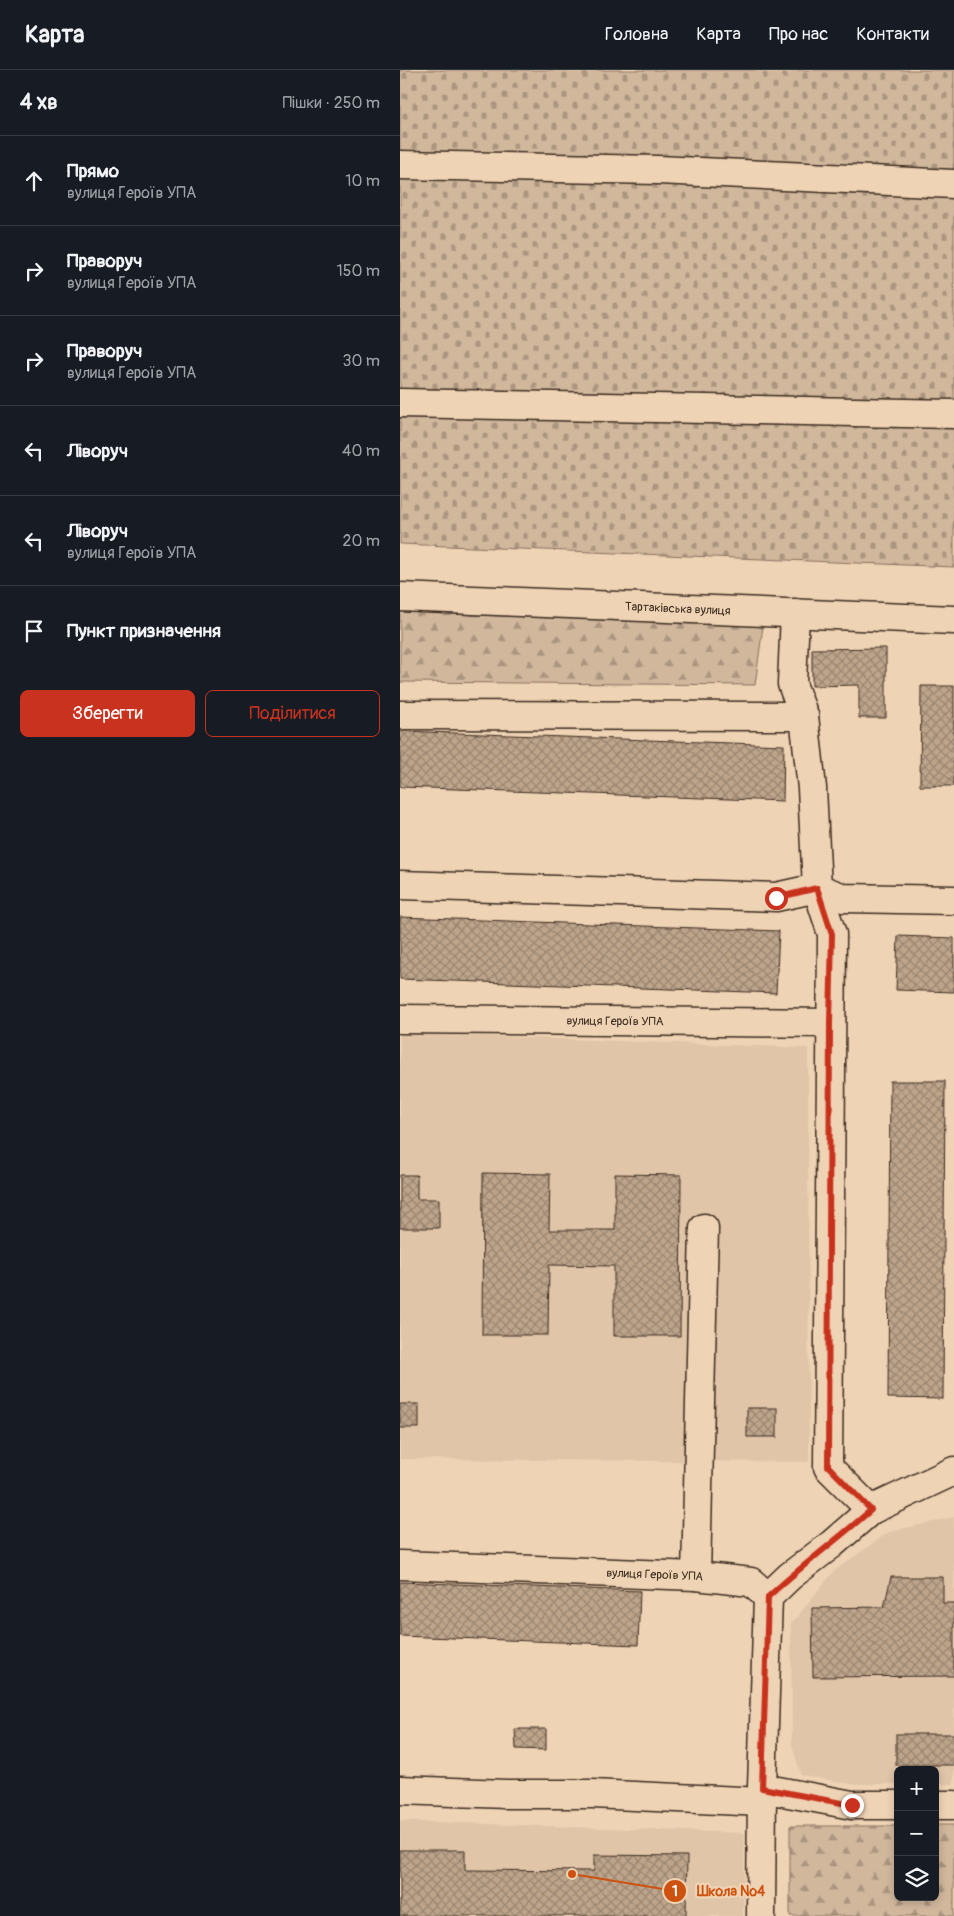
<!DOCTYPE html>
<html lang="uk">
<head>
<meta charset="utf-8">
<style>
  :root { --surface:#171b24; --page:#20242c; --text:#f1f3f6; --muted:#9ea1a6; --line:#363941; --accent:#c8321e }
  body { margin:0; font-family:Pangolin,sans-serif; background:var(--page); color:var(--text) }
  .controls { position:absolute; right:15px; bottom:15px; display:grid; overflow:hidden; border-radius:8px; box-shadow:0 2px 8px #0003 }
  .controls button { width:45px; height:45px; display:grid; place-items:center; padding:0; border:0; border-bottom:1px solid var(--line); background:var(--surface); color:var(--text); font:25px sans-serif }
  .stop { position:absolute; width:15px; height:15px; margin:-11px; border:4px solid #c8321e; border-radius:50%; background:#fff }
  .stop.end { background:#c8321e; border-color:#fff; box-shadow:0 1px 5px #0008 }
  .list { margin:0; padding:0; list-style:none }
  h2 { display:flex; justify-content:space-between; align-items:center; height:65px; margin:0; padding:0 20px; font-size:21px }
  h2 small { font-size:16px; font-weight:400; color:var(--muted) }
  .list li { display:grid; grid-template-columns:32px 1fr auto; gap:15px; align-items:center; box-sizing:border-box; height:90px; padding:0 20px; border-top:1px solid var(--line) }
  .list b { display:block; font-size:19px; white-space:nowrap }
  .list p { margin:0; font-size:16px; white-space:nowrap; color:var(--muted) }
  .list em { font-size:16px; font-style:normal; color:var(--muted) }
  .actions { display:flex; gap:10px; padding:15px 20px }
  .actions a { flex:1; padding:11px 0; border:1px solid var(--accent); border-radius:8px; text-align:center; font-size:18px; color:var(--accent) }
  .actions .main { background:var(--accent); color:#fff }
  .icon { flex:none; width:28px; height:28px; fill:none; stroke:currentColor; stroke-width:2; stroke-linecap:round; stroke-linejoin:round }
  .map { position:relative; flex:none; width:554px; height:1846px; overflow:hidden }
  header { display:flex; align-items:center; gap:30px; box-sizing:border-box; height:70px; padding:0 25px; background:var(--surface); border-bottom:1px solid var(--line) }
  header strong { font-size:24px }
  nav { display:flex; gap:28px; margin-inline-start:auto; font-size:18px }
  main { display:flex }
  aside { flex:1; background:var(--surface) }
  .map>svg:first-child { display:block }
  .built { fill:#e0c5a8 }
  .forest { fill:url(#forest-firs); stroke:#86705d }
  .cemetery { fill:url(#cemetery-stones); stroke:#86705d }
  .building { fill:url(#building-cross-hatch); stroke:#3b2a1e }
  .lines { fill:none; stroke-linecap:round; stroke-linejoin:round }
  .minor-casing { stroke:#3b2a1e; stroke-width:31 }
  .minor { stroke:#efd3b5; stroke-width:28 }
  .route { stroke:#c8321e; stroke-width:6 }
  .labels { text-anchor:middle; stroke-width:4.5; stroke-linejoin:round; paint-order:stroke }
  .street-label { font-size:12px; fill:#3b2a1e; stroke:#efd3b5 }
  .leader { fill:none; stroke:#ce520f; stroke-width:2 }
  .callout-dot { fill:#ce520f; stroke:#efd3b5; stroke-width:2 }
  .mark-label { font-size:15px; text-anchor:middle; font-weight:bold; fill:#fff }
  .callout-label { font-size:14px; text-anchor:middle; font-weight:bold; fill:#ce520f; stroke:#efd3b5; stroke-width:4.5; stroke-linejoin:round; paint-order:stroke }
</style>
</head>
<body>
<header>
<strong>Карта</strong>
<nav><a>Головна</a><a>Карта</a><a>Про нас</a><a>Контакти</a></nav>
</header>
<main>
<aside>
<h2>4 хв<small>Пішки · 250 m</small></h2>
<ul class="list">
<li><svg class="icon" aria-label="ahead" viewBox="0 0 24 24"><path d="M12 20V5M6 11l6-6 6 6"/></svg><div><b>Прямо</b><p>вулиця Героїв УПА</p></div><em>10 m</em></li>
<li><svg class="icon" aria-label="right" viewBox="0 0 24 24"><path d="M7 20v-9h11M14 6l5 5-5 5"/></svg><div><b>Праворуч</b><p>вулиця Героїв УПА</p></div><em>150 m</em></li>
<li><svg class="icon" aria-label="right" viewBox="0 0 24 24"><path d="M7 20v-9h11M14 6l5 5-5 5"/></svg><div><b>Праворуч</b><p>вулиця Героїв УПА</p></div><em>30 m</em></li>
<li><svg class="icon" aria-label="left" viewBox="0 0 24 24"><path d="M17 20v-9H6M10 6l-5 5 5 5"/></svg><div><b>Ліворуч</b></div><em>40 m</em></li>
<li><svg class="icon" aria-label="left" viewBox="0 0 24 24"><path d="M17 20v-9H6M10 6l-5 5 5 5"/></svg><div><b>Ліворуч</b><p>вулиця Героїв УПА</p></div><em>20 m</em></li>
<li><svg class="icon" aria-label="arrive" viewBox="0 0 24 24"><path d="M6 21V4h12l-3 4 3 4H6"/></svg><div><b>Пункт призначення</b></div></li>
</ul>
<div class="actions"><a class="main">Зберегти</a><a>Поділитися</a></div>
</aside>
<div class="map">
<svg width="554" height="1846" viewBox="0 0 554 1846">
  <defs>
    <pattern id="forest-firs" width="22" height="20" patternUnits="userSpaceOnUse" patternTransform="scale(1.25)"><rect width="22" height="20" fill="#d1b79c"/><path d="M5 1l3.5 6h-7zM16 11l3.5 6h-7z" fill="#ab957f"/></pattern>
    <pattern id="cemetery-stones" width="16" height="16" patternUnits="userSpaceOnUse" patternTransform="scale(1.25)"><rect width="16" height="16" fill="#d1b79c"/><path d="M2 7V4a2 2 0 0 1 4 0v3zM10 15v-3a2 2 0 0 1 4 0v3z" fill="#ab957f"/></pattern>
    <pattern id="building-cross-hatch" width="8" height="8" patternUnits="userSpaceOnUse" patternTransform="scale(1.25)"><rect width="8" height="8" fill="#bda48b"/><path d="M0 0l8 8M0 8l8-8" fill="none" stroke="#9b8671"/></pattern>
  </defs>
  <rect width="100%" height="100%" fill="#efd3b5"/>
  <filter id="ink" filterUnits="userSpaceOnUse"><feTurbulence type="fractalNoise" baseFrequency=".02" numOctaves="2"/><feDisplacementMap in="SourceGraphic" scale="10" xChannelSelector="R" yChannelSelector="G"/><feConvolveMatrix kernelMatrix="1 2 1 2 8 2 1 2 1" color-interpolation-filters="sRGB"/></filter>
  <g filter="url(#ink)">
    <g class="built">
      <path d="M0,963L408,978L409,1392L0,1389Z"/>
      <path d="M554,1447V1714H535V1700H498V1714H451L401,1705L392,1675L391,1554L434,1501L489,1462Z"/>
      <path d="M0,1751L345,1763L343,1846H0Z"/>
    </g>
    <g class="forest">
      <path d="M0,542L363,556L355,615L0,612Z"/>
      <path d="M535,1755H554V1846H390V1756H498V1827H535Z"/>
    </g>
    <path class="cemetery" d="M0,0H554V497L0,474Z"/>
    <g class="building">
      <path d="M486,578V648H459V615L412,616V579Z"/>
      <path d="M521,616H554V716H520Z"/>
      <path d="M0,661L384,675L383,731L0,717Z"/>
      <path d="M0,847L379,861L376,923L0,909Z"/>
      <path d="M498,866L554,868V922L496,920Z"/>
      <path d="M490,1011H545L543,1329L488,1328Z"/>
      <path d="M83,1103L150,1104L149,1160H215V1104L281,1105L280,1266H214V1196L149,1195L148,1265H82Z"/>
      <path d="M0,1105H17V1129H39V1158H0Z"/>
      <rect x="0" y="1334" width="19" height="24"/>
      <rect x="347" y="1338" width="30" height="29"/>
      <path d="M491,1507H543V1533H554V1606L413,1607L412,1538L484,1537Z"/>
      <path d="M0,1512L240,1521L238,1575L0,1566Z"/>
      <path d="M115,1659H146V1680L116,1679Z"/>
      <rect x="496" y="1664" width="58" height="31"/>
      <path d="M0,1780H65V1800L194,1801V1785L287,1786L286,1846H0Z"/>
    </g>
    <g class="lines">
      <g class="minor-casing">
        <g id="minor">
          <path d="M0,95L258,100L554,114"/>
          <path d="M0,333L554,344"/>
          <path id="s1" d="M0,527L554,550"/>
          <path d="M395,543L392,614L404,646L412,718L417,818L432,864L428,1397L471,1440"/>
          <path d="M0,645L404,646"/>
          <path d="M0,815L376,827L417,818L444,828L554,830"/>
          <path id="s2" d="M0,949L430,953"/>
          <path id="s3" d="M0,1495L296,1506L351,1512L368,1527L390,1506L432,1474L471,1440L554,1401"/>
          <path d="M296,1506L304,1158"/>
          <path d="M362,1718L452,1735H498"/>
          <path d="M0,1720L106,1724H192L362,1732"/>
          <path d="M535,1735H554"/>
          <path d="M361,1846L362,1718L368,1527"/>
        </g>
      </g>
      <use href="#minor" class="minor"/>
    </g>
  </g>
  <g class="lines" filter="url(#ink)">
    <path class="route" d="M376,828L417,818L432,864L430,953L428,1396L471,1440C437,1470 401,1496 368,1527L362,1718L452,1735"/>
  </g>
  <g class="labels">
    <g class="street-label">
      <text dy="4" stroke="none"><textPath href="#s1" startOffset="278">Тартаківська вулиця</textPath></text>
      <text dy="4" stroke="none"><textPath href="#s2" startOffset="215">вулиця Героїв УПА</textPath></text>
      <text dy="4" stroke="none"><textPath href="#s3" startOffset="255">вулиця Героїв УПА</textPath></text>
    </g>
  </g>
  <path class="leader" d="M172 1804L275 1821"/>
  <g class="callout-dot">
    <circle cx="172" cy="1804" r="5"/>
    <circle cx="275" cy="1821" r="12"/>
  </g>
  <g class="mark-label">
    <text x="275" y="1826">1</text>
  </g>
  <g class="callout-label">
    <text x="331" y="1826">Школа №4</text>
  </g>
</svg>
<div class="controls">
<button>+</button>
<button>−</button>
<button><svg class="icon" aria-label="layers" viewBox="0 0 24 24"><path d="M12 4l9 5-9 5-9-5zM3 14l9 5 9-5"/></svg></button>
</div>
<div class="stop" style="left:376px;top:828px"></div>
<div class="stop end" style="left:452px;top:1735px"></div>
</div>
</main>
</body>
</html>
